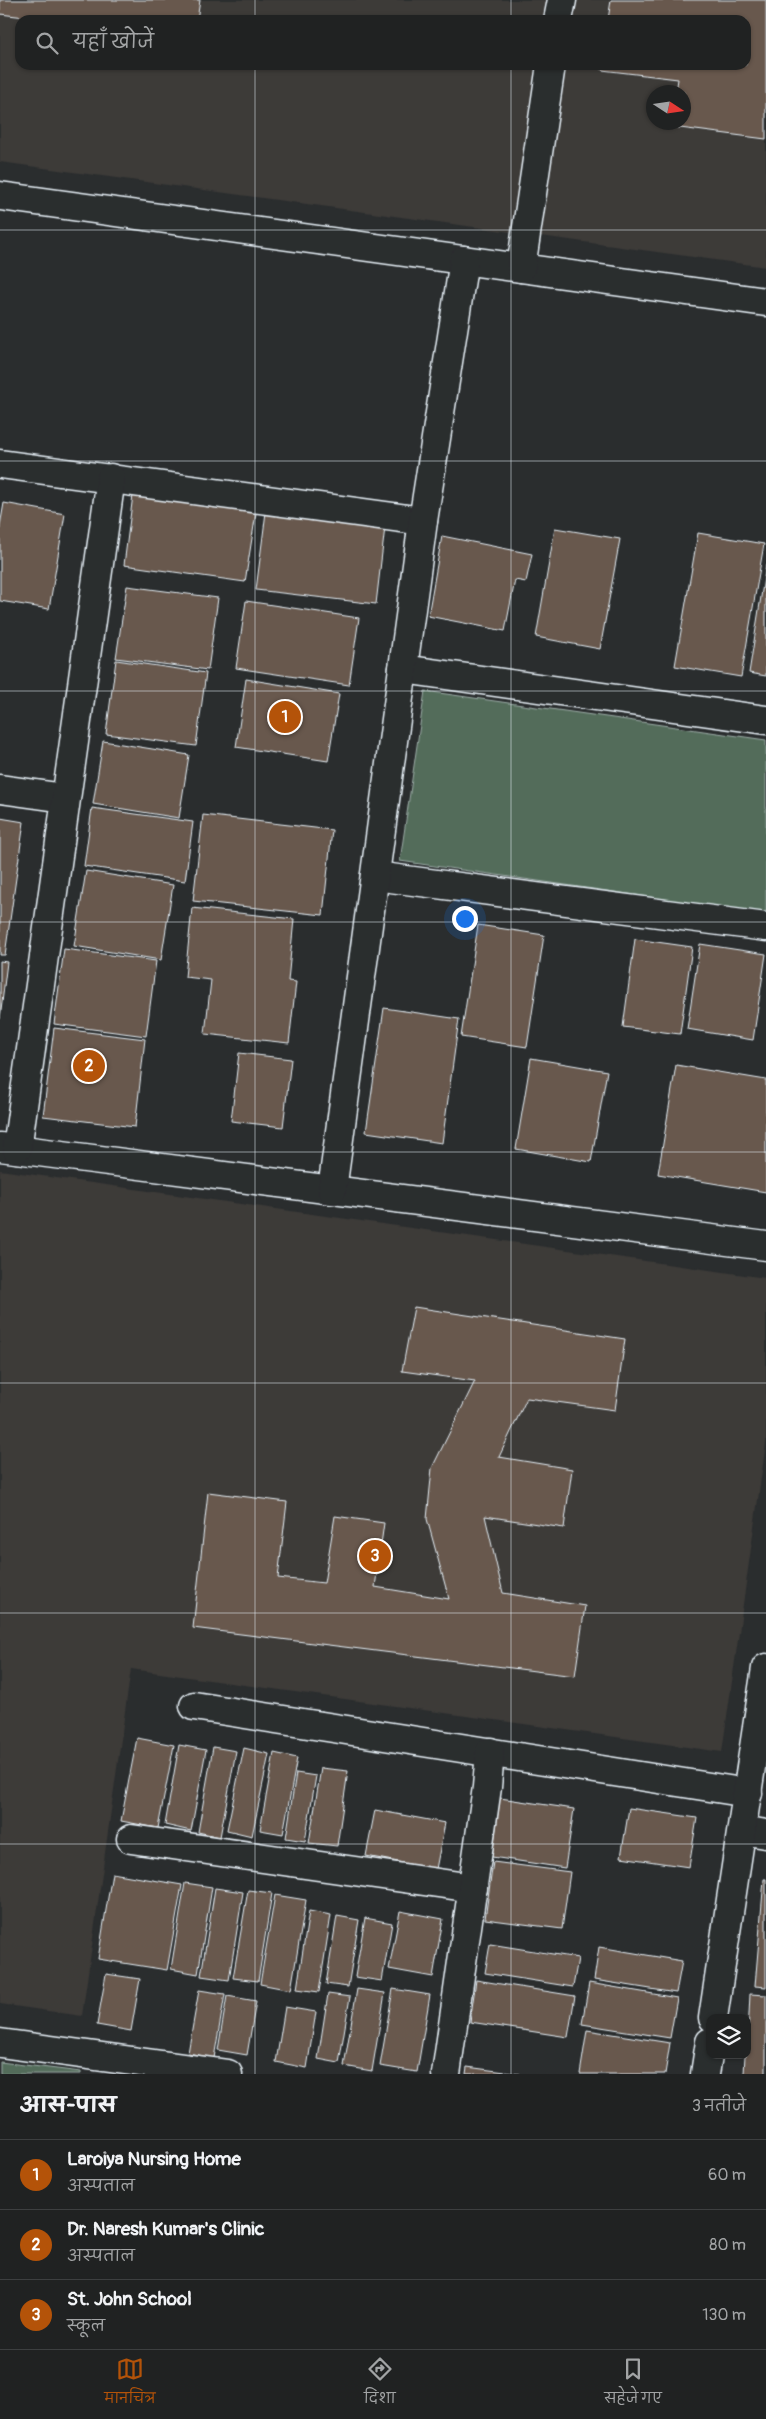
<!DOCTYPE html>
<html lang="hi">
<head>
<meta charset="utf-8">
<style>
  :root { --surface:#202222; --page:#2d2f2f; --text:#f1f3f6; --muted:#a2a4a5; --line:#3d3f40; --accent:#b45309 }
  body { margin:0; font-family:Pangolin,"Playpen Sans Deva",sans-serif; background:var(--page); color:var(--text) }
  .controls { position:absolute; right:15px; bottom:15px; display:grid; overflow:hidden; border-radius:10px; box-shadow:0 1px 4px #0004 }
  .controls button { width:45px; height:45px; display:grid; place-items:center; padding:0; border:0; border-bottom:1px solid var(--line); background:var(--surface); color:var(--text); font:25px sans-serif }
  .compass { position:absolute; left:646px; top:85px; width:45px; height:45px; border-radius:50%; background:var(--surface); box-shadow:0 1px 4px #0004; rotate:102deg }
  .you { position:absolute; left:464px; top:918px; width:18px; height:18px; margin:-12px; border:4px solid #fff; border-radius:50%; background:#1a73e8; box-shadow:0 0 0 8px #1a73e833 }
  .badge { display:grid; place-items:center; width:32px; height:32px; border-radius:50%; background:var(--accent); color:#fff; font-size:16px; font-weight:700 }
  .pin { position:absolute; translate:-50% -50%; border:2px solid #fff; box-shadow:0 1px 5px #0006 }
  .list { margin:0; padding:0; list-style:none }
  h2 { display:flex; justify-content:space-between; align-items:center; height:65px; margin:0; padding:0 20px; font-size:21px }
  h2 small { font-size:16px; font-weight:400; color:var(--muted) }
  .list li { display:grid; grid-template-columns:32px 1fr auto; gap:15px; align-items:center; box-sizing:border-box; height:70px; padding:0 20px; border-top:1px solid var(--line) }
  .list b { display:block; font-size:19px; white-space:nowrap }
  .list p { margin:0; font-size:16px; white-space:nowrap; color:var(--muted) }
  .list em { font-size:16px; font-style:normal; color:var(--muted) }
  .icon { flex:none; width:28px; height:28px; fill:none; stroke:currentColor; stroke-width:2; stroke-linecap:round; stroke-linejoin:round }
  .map { position:relative; flex:none; width:766px; height:2074px; overflow:hidden }
  .search { position:absolute; background:var(--surface); box-shadow:0 1px 4px #0004; left:15px; right:15px; top:15px; height:55px; display:flex; align-items:center; gap:12px; box-sizing:border-box; padding:0 18px; border-radius:15px; color:var(--muted); font-size:19px }
  .sheet { height:275px; background:var(--surface) }
  nav { display:flex; justify-content:space-around; align-items:center; box-sizing:border-box; height:70px; border-top:1px solid var(--line); background:var(--surface); font-size:14px; color:var(--muted) }
  nav a { display:grid; justify-items:center; gap:2px }
  nav .on { color:var(--accent) }
  .map>svg:first-child { display:block }
  .built { fill:#3c3a38; fill-rule:evenodd }
  .green { fill:#536c5a; stroke:#9eaea9 }
  .building { fill:#67594e; stroke:#e8f1f8 }
  .lines { fill:none; stroke-linecap:round; stroke-linejoin:round }
  .minor-casing { stroke:#e8f1f8; stroke-width:31 }
  .minor { stroke:#2a2d2e; stroke-width:28 }
  .grid { fill:none; stroke:#e8f1f8; stroke-width:1; stroke-opacity:0.55 }
</style>
</head>
<body>
<div class="map">
<svg width="766" height="2074" viewBox="0 0 766 2074">
  <rect width="100%" height="100%" fill="#2a2d2e"/>
  <filter id="ink" filterUnits="userSpaceOnUse"><feTurbulence type="fractalNoise" baseFrequency=".02" numOctaves="2"/><feDisplacementMap in="SourceGraphic" scale="10" xChannelSelector="R" yChannelSelector="G"/><feConvolveMatrix kernelMatrix="1 2 1 2 8 2 1 2 1" color-interpolation-filters="sRGB"/></filter>
  <g filter="url(#ink)">
    <g class="built">
      <path d="M0,0H766V267L0,162ZM20,20H746V65H20ZM654,92H684V122H654Z"/>
      <path d="M0,1170L766,1278V1443L722,1752L131,1669L82,2016L0,2004Z"/>
    </g>
    <g class="green">
      <path d="M425,691L766,740V914L400,861Z"/>
      <path d="M0,2062L81,2072V2074H0Z"/>
    </g>
    <g class="building">
      <path d="M0,0H200L197,20H50L0,14Z"/>
      <path d="M611,0H766V139L672,127V122H684V92H676L678,79L602,70V65H746V20H608Z"/>
      <path d="M133,495L256,513L245,582L124,565Z"/>
      <path d="M4,503L65,514L49,609L0,601V526Z"/>
      <path d="M266,512L385,527L376,604L256,590Z"/>
      <path d="M555,528L620,539L600,649L536,637Z"/>
      <path d="M698,533L764,544L741,677L675,666Z"/>
      <path d="M442,536L532,554L526,582L515,580L505,631L428,616Z"/>
      <path d="M766,565V676L749,673Z"/>
      <path d="M127,586L218,598L208,670L116,658Z"/>
      <path d="M246,601L359,618L349,685L236,668Z"/>
      <path d="M116,660L206,673L196,746L106,734Z"/>
      <path d="M246,679L339,694L328,761L236,747Z"/>
      <path d="M103,741L189,755L179,818L93,804Z"/>
      <path d="M92,808L193,822L185,881L84,866Z"/>
      <path d="M203,815L332,830L323,915L193,901Z"/>
      <path d="M0,818L24,822L5,955H0Z"/>
      <path d="M86,871L173,885L161,960L74,946Z"/>
      <path d="M192,908L294,919L288,981L296,982L289,1043L205,1034L211,980L185,977Z"/>
      <path d="M478,925L544,935L527,1047L461,1037Z"/>
      <path d="M635,939L692,947L680,1034L623,1027Z"/>
      <path d="M700,944L766,954L753,1040L687,1029Z"/>
      <path d="M64,949L156,961L146,1036L54,1024Z"/>
      <path d="M0,961L7,962L0,1019Z"/>
      <path d="M384,1008L459,1019L442,1143L366,1132Z"/>
      <path d="M54,1028L145,1039L135,1127L43,1116Z"/>
      <path d="M239,1053L291,1059L283,1127L231,1121Z"/>
      <path d="M531,1058L607,1071L591,1162L516,1149Z"/>
      <path d="M676,1065L766,1080V1192L658,1174Z"/>
      <path d="M414,1307L625,1339L615,1410L527,1398L499,1457L572,1469L564,1528L485,1516L503,1593L585,1606L575,1676L193,1628L208,1492L287,1502L278,1578L324,1583L335,1516L384,1523L375,1587L449,1599L427,1519L432,1468L475,1381L402,1371Z"/>
      <path d="M137,1738L174,1745L158,1828L121,1821Z"/>
      <path d="M179,1745L206,1750L191,1831L165,1825Z"/>
      <path d="M213,1747L236,1751L220,1837L198,1832Z"/>
      <path d="M244,1748L269,1754L252,1836L227,1830Z"/>
      <path d="M274,1753L297,1758L283,1834L260,1830Z"/>
      <path d="M321,1768L348,1771L337,1846L309,1843Z"/>
      <path d="M296,1773L316,1776L305,1841L286,1838Z"/>
      <path d="M500,1798L574,1809L565,1868L492,1857Z"/>
      <path d="M629,1808L697,1818L689,1867L621,1857Z"/>
      <path d="M375,1810L445,1823L436,1869L366,1856Z"/>
      <path d="M493,1862L570,1872L562,1929L485,1919Z"/>
      <path d="M112,1873L182,1885L167,1970L98,1959Z"/>
      <path d="M764,1879H766V1987L755,1986Z"/>
      <path d="M185,1883L212,1887L198,1974L171,1969Z"/>
      <path d="M215,1888L243,1892L229,1980L201,1976Z"/>
      <path d="M248,1890L272,1893L258,1981L233,1978Z"/>
      <path d="M275,1895L306,1900L291,1990L260,1984Z"/>
      <path d="M309,1911L331,1915L319,1992L297,1989Z"/>
      <path d="M400,1911L443,1919L433,1977L389,1969Z"/>
      <path d="M337,1916L359,1920L348,1987L326,1984Z"/>
      <path d="M365,1918L392,1923L382,1981L355,1977Z"/>
      <path d="M490,1944L578,1958L573,1987L485,1973Z"/>
      <path d="M599,1947L682,1961L676,1993L594,1980Z"/>
      <path d="M106,1974L140,1979L131,2031L97,2025Z"/>
      <path d="M476,1980L575,1996L568,2037L470,2022Z"/>
      <path d="M589,1983L677,1998L670,2038L582,2024Z"/>
      <path d="M357,1989L385,1993L372,2071L344,2066Z"/>
      <path d="M393,1989L430,1995L417,2072L380,2066Z"/>
      <path d="M199,1990L225,1994L214,2058L188,2053Z"/>
      <path d="M328,1994L350,1997L339,2063L318,2059Z"/>
      <path d="M750,1994L766,1995V2074H744L745,2055H747Z"/>
      <path d="M227,1996L256,2001L247,2055L218,2050Z"/>
      <path d="M285,2007L316,2012L307,2068L276,2062Z"/>
      <path d="M587,2030L670,2043L665,2074H580Z"/>
      <path d="M467,2067L520,2074H466Z"/>
    </g>
    <g class="lines">
      <g class="minor-casing">
        <g id="minor">
          <path d="M558,20L562,0"/>
          <path d="M0,196L766,302"/>
          <path d="M521,268L551,65"/>
          <path d="M0,464L423,521"/>
          <path d="M403,669L766,720"/>
          <path d="M0,789L65,798"/>
          <path d="M375,876L766,927"/>
          <path d="M0,1147L766,1246"/>
          <path d="M17,1149L111,478"/>
          <path d="M332,1190L423,521L464,260"/>
          <path d="M194,1706L748,1793"/>
          <path d="M742,1830L766,1834"/>
          <path d="M131,1839L473,1888"/>
          <path d="M713,2018L766,1668"/>
          <path d="M0,2043L228,2074"/>
          <path d="M446,2074L487,1787L490,1752"/>
          <path d="M705,2074L710,2042"/>
        </g>
      </g>
      <use href="#minor" class="minor"/>
    </g>
  </g>
  <path class="grid" d="M255,0V20M511,0V20M255,65V2074M511,65V2074M0,230H766M0,461H766M0,691H766M0,922H766M0,1152H766M0,1383H766M0,1613H766M0,1844H766"/>
</svg>
<div class="controls">
<button><svg class="icon" aria-label="layers" viewBox="0 0 24 24"><path d="M12 4l9 5-9 5-9-5zM3 14l9 5 9-5"/></svg></button>
</div>
<svg class="compass" viewBox="-18 -18 36 36"><path d="M0-13l5 13h-10z" fill="#e53935"/><path d="M0 13l5-13h-10z" fill="#a2a4a5"/></svg>
<div class="you"></div>
<div class="pin badge" style="left:285px;top:717px">1</div>
<div class="pin badge" style="left:89px;top:1066px">2</div>
<div class="pin badge" style="left:375px;top:1556px">3</div>
<div class="search"><svg class="icon" aria-label="search" viewBox="0 0 24 24"><circle cx="10" cy="10" r="6"/><path d="M15 15l6 6"/></svg>यहाँ खोजें</div>
</div>
<section class="sheet">
<h2>आस-पास<small>3 नतीजे</small></h2>
<ul class="list">
<li><span class="badge">1</span><div><b>Laroiya Nursing Home</b><p>अस्पताल</p></div><em>60 m</em></li>
<li><span class="badge">2</span><div><b>Dr. Naresh Kumar's Clinic</b><p>अस्पताल</p></div><em>80 m</em></li>
<li><span class="badge">3</span><div><b>St. John School</b><p>स्कूल</p></div><em>130 m</em></li>
</ul>
</section>
<nav>
<a class="on"><svg class="icon" aria-label="map" viewBox="0 0 24 24"><path d="M3 6l6-2 6 2 6-2v14l-6 2-6-2-6 2zM9 4v14M15 6v14"/></svg>मानचित्र</a>
<a><svg class="icon" aria-label="directions" viewBox="0 0 24 24"><path d="M12 3l9 9-9 9-9-9zM9 14v-3h6M13 9l2 2-2 2"/></svg>दिशा</a>
<a><svg class="icon" aria-label="saved" viewBox="0 0 24 24"><path d="M7 4h10v16l-5-4-5 4z"/></svg>सहेजे गए</a>
</nav>
</body>
</html>
